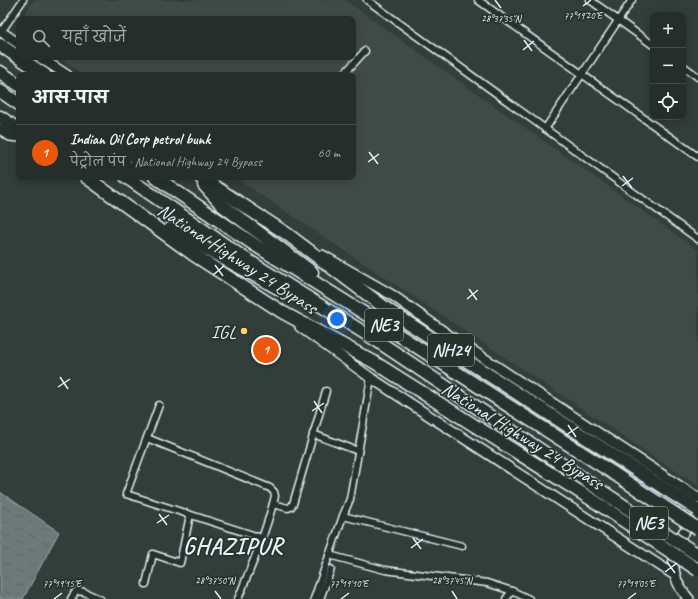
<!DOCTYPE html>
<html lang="hi">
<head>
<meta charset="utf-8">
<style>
  :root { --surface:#262e2b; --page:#2e3633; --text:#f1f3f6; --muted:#a4a8a9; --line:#424a47; --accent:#ea580c }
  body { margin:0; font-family:Caveat,"Playpen Sans Deva",sans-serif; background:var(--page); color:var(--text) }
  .controls { position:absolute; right:12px; top:12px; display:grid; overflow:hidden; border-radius:8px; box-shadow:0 2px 10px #0003 }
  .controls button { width:36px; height:36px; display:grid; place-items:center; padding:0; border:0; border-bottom:1px solid var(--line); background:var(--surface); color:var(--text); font:20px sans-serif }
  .you { position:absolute; left:337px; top:319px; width:14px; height:14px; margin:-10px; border:3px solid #fff; border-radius:50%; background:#1a73e8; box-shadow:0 0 0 6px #1a73e833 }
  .badge { display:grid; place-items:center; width:26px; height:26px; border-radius:50%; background:var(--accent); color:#fff; font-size:13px; font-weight:700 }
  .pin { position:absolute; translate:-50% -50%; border:2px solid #fff; box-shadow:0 1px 4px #0006 }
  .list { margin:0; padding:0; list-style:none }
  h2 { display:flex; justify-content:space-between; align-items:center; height:52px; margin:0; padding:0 16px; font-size:17px }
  h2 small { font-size:13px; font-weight:400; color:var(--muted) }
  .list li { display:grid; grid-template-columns:26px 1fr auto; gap:12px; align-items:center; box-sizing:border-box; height:56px; padding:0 16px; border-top:1px solid var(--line) }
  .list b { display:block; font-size:15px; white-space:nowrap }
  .list p { margin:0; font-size:13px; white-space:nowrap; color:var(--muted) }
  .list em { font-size:13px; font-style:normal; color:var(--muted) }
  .icon { flex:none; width:22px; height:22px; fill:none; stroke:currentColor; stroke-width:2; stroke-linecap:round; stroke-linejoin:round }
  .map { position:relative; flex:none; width:698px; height:599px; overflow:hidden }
  .search { position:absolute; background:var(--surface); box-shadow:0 2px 10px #0003; left:16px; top:16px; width:340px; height:44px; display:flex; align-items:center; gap:10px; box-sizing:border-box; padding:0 14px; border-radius:8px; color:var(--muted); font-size:15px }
  .panel { position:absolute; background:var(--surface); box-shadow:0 2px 10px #0003; left:16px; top:72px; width:340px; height:108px; border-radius:8px }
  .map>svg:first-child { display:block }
  .built { fill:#3f4b46 }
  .water { fill:url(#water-ripples); stroke:#9ea9ab }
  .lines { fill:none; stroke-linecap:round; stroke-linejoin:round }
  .street-casing { stroke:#e8f1f8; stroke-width:9 }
  .secondary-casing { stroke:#e8f1f8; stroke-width:12 }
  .highway-casing { stroke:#e8f1f8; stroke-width:15 }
  .street { stroke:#26332d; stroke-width:6 }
  .secondary { stroke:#26332d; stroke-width:9 }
  .highway { stroke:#26332d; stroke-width:12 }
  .highway-bridge-casing { stroke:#e8f1f8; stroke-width:15; stroke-linecap:butt }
  .highway-bridge { stroke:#26332d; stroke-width:12 }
  .ticks { fill:none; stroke:#e8f1f8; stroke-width:1.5 }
  .poi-dot { fill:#ffd166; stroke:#26332d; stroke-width:1.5 }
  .labels { text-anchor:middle; stroke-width:3.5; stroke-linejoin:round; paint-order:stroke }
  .shield { fill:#26332d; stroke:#aeb8bb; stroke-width:1 }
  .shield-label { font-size:18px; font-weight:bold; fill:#e8f1f8 }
  .street-label { font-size:19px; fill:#e8f1f8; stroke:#26332d }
  .poi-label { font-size:19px; fill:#e8f1f8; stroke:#26332d; text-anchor:end }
  .district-label { font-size:23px; font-weight:bold; letter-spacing:1px; fill:#e8f1f8; stroke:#26332d }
  .ticks-label { font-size:10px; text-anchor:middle; fill:#e8f1f8; stroke:#26332d; stroke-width:3.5; stroke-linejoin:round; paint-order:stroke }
</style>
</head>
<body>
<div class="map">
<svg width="698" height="599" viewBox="0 0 698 599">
  <defs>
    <pattern id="water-ripples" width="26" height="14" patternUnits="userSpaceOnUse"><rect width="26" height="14" fill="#6d7978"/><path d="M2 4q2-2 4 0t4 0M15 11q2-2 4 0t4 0" fill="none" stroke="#5b6363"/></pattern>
  </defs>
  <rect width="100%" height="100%" fill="#323e39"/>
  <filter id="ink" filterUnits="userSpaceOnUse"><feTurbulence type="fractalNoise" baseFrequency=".025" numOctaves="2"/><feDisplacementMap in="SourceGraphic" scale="8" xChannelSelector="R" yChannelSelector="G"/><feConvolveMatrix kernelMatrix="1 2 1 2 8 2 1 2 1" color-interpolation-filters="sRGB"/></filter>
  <g filter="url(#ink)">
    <path class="built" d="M34,0H345L698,250V486L234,177H353V75H83L58,57H353V19H21Z"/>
    <path class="water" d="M0,492L59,532L23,599H0Z"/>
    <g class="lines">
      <g class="street-casing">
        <g id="street">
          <path d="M367,0L698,239"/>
          <path d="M478,0L698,157"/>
          <path d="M590,0L653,45"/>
          <path d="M1,32L23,0"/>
          <path d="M683,66L698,77"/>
          <path d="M343,75L365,51"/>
          <path d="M545,129L632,0"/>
          <path d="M159,405L126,494L262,538"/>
          <path d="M313,434L358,451"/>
          <path d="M147,438L270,488L274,492L275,496C266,532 252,565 238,599"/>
          <path d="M273,504L288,508L291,507L293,504L326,391"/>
          <path d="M343,516L462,546"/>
          <path d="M329,555L385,570L487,583L512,591L529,599"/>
          <path d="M146,584L153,554L180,563L190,515"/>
          <path d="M71,599L76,591L84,592L100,599"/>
          <path d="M314,599L343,516L350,499L371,378"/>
          <path d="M320,599L331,569"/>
          <path d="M506,599L512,591"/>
        </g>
      </g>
      <g class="secondary-casing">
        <g id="secondary">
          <path d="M0,31L19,44"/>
          <path d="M39,57L67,75"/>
          <path d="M0,129L10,136L19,137"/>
          <path d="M322,255L392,295L447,334L698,498"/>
          <path d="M300,327L371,378L676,576"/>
          <path d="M689,599C665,574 670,538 698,518"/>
        </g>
      </g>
      <g class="highway-casing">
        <g id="highway">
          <path d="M0,45L45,75"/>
          <path d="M0,72L19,85"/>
          <path d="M0,91L19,104"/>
          <path d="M0,117L19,130"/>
          <path d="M86,177L194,255L282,312L374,362L594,501"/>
          <path d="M126,177L241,256L379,342L600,490"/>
          <path d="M155,177L255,245L386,327L613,473"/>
          <path d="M200,177L287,234L388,310L698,510"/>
          <path d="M204,185L223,206L312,272"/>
          <path d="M170,229L285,292"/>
        </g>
      </g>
      <use href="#street" class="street"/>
      <use href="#secondary" class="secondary"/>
      <use href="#highway" class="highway"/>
      <g class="highway-bridge-casing">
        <g id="highway-bridge">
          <path d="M613,473L698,529"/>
          <path d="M600,490L698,555"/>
          <path d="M594,501L698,570"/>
        </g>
      </g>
      <use href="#highway-bridge" class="highway-bridge"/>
    </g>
  </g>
  <path class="ticks" d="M495,0L501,8M583,6L591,0M524,40L532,51M523,50L534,41M369,152L378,164M368,162L379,154M623,176L632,188M622,186L633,178M215,265L223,276M213,275L224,266M469,289L477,300M467,299L478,290M60,377L68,389M58,387L70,379M314,401L322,413M312,411L324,403M568,425L576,437M566,435L578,427M159,514L167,525M157,523L169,515M413,538L421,549M411,548L423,539M667,562L675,573M665,572L677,563M215,591L221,599M452,591L457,599M54,599L62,593M341,599L349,593M628,599L636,593"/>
  <circle class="poi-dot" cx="244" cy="331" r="4"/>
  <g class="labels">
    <g class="shield">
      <rect x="365" y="309" width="38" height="32" rx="3"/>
      <rect x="428" y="334" width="46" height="32" rx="3"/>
      <rect x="630" y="507" width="38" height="32" rx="3"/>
    </g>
    <g class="shield-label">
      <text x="384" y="331">NE3</text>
      <text x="451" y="356">NH24</text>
      <text x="649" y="529">NE3</text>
    </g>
    <g class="street-label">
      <text transform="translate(238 258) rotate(33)" y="7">National Highway 24 Bypass</text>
      <text transform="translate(523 435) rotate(32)" y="7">National Highway 24 Bypass</text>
    </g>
    <g class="poi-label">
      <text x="236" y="338">IGL</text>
    </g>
    <g class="district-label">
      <text x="233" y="554">GHAZIPUR</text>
    </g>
  </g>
  <g class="ticks-label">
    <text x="583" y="19">77°19'20"E</text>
    <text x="501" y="22">28°37'35"N</text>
    <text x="215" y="584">28°37'50"N</text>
    <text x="452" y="584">28°37'45"N</text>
    <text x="62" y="587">77°19'15"E</text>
    <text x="349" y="587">77°19'10"E</text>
    <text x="636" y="587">77°19'05"E</text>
  </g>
</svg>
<div class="controls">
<button>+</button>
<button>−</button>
<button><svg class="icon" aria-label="locate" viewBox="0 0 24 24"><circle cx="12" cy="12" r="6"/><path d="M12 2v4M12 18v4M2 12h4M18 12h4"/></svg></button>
</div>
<div class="you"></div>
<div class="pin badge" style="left:266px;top:350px">1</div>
<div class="search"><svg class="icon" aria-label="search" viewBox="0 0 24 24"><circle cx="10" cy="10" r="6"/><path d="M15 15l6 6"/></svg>यहाँ खोजें</div>
<section class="panel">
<h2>आस-पास<small></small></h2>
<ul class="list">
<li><span class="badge">1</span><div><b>Indian Oil Corp petrol bunk</b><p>पेट्रोल पंप · National Highway 24 Bypass</p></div><em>60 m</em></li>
</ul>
</section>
</div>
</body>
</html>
